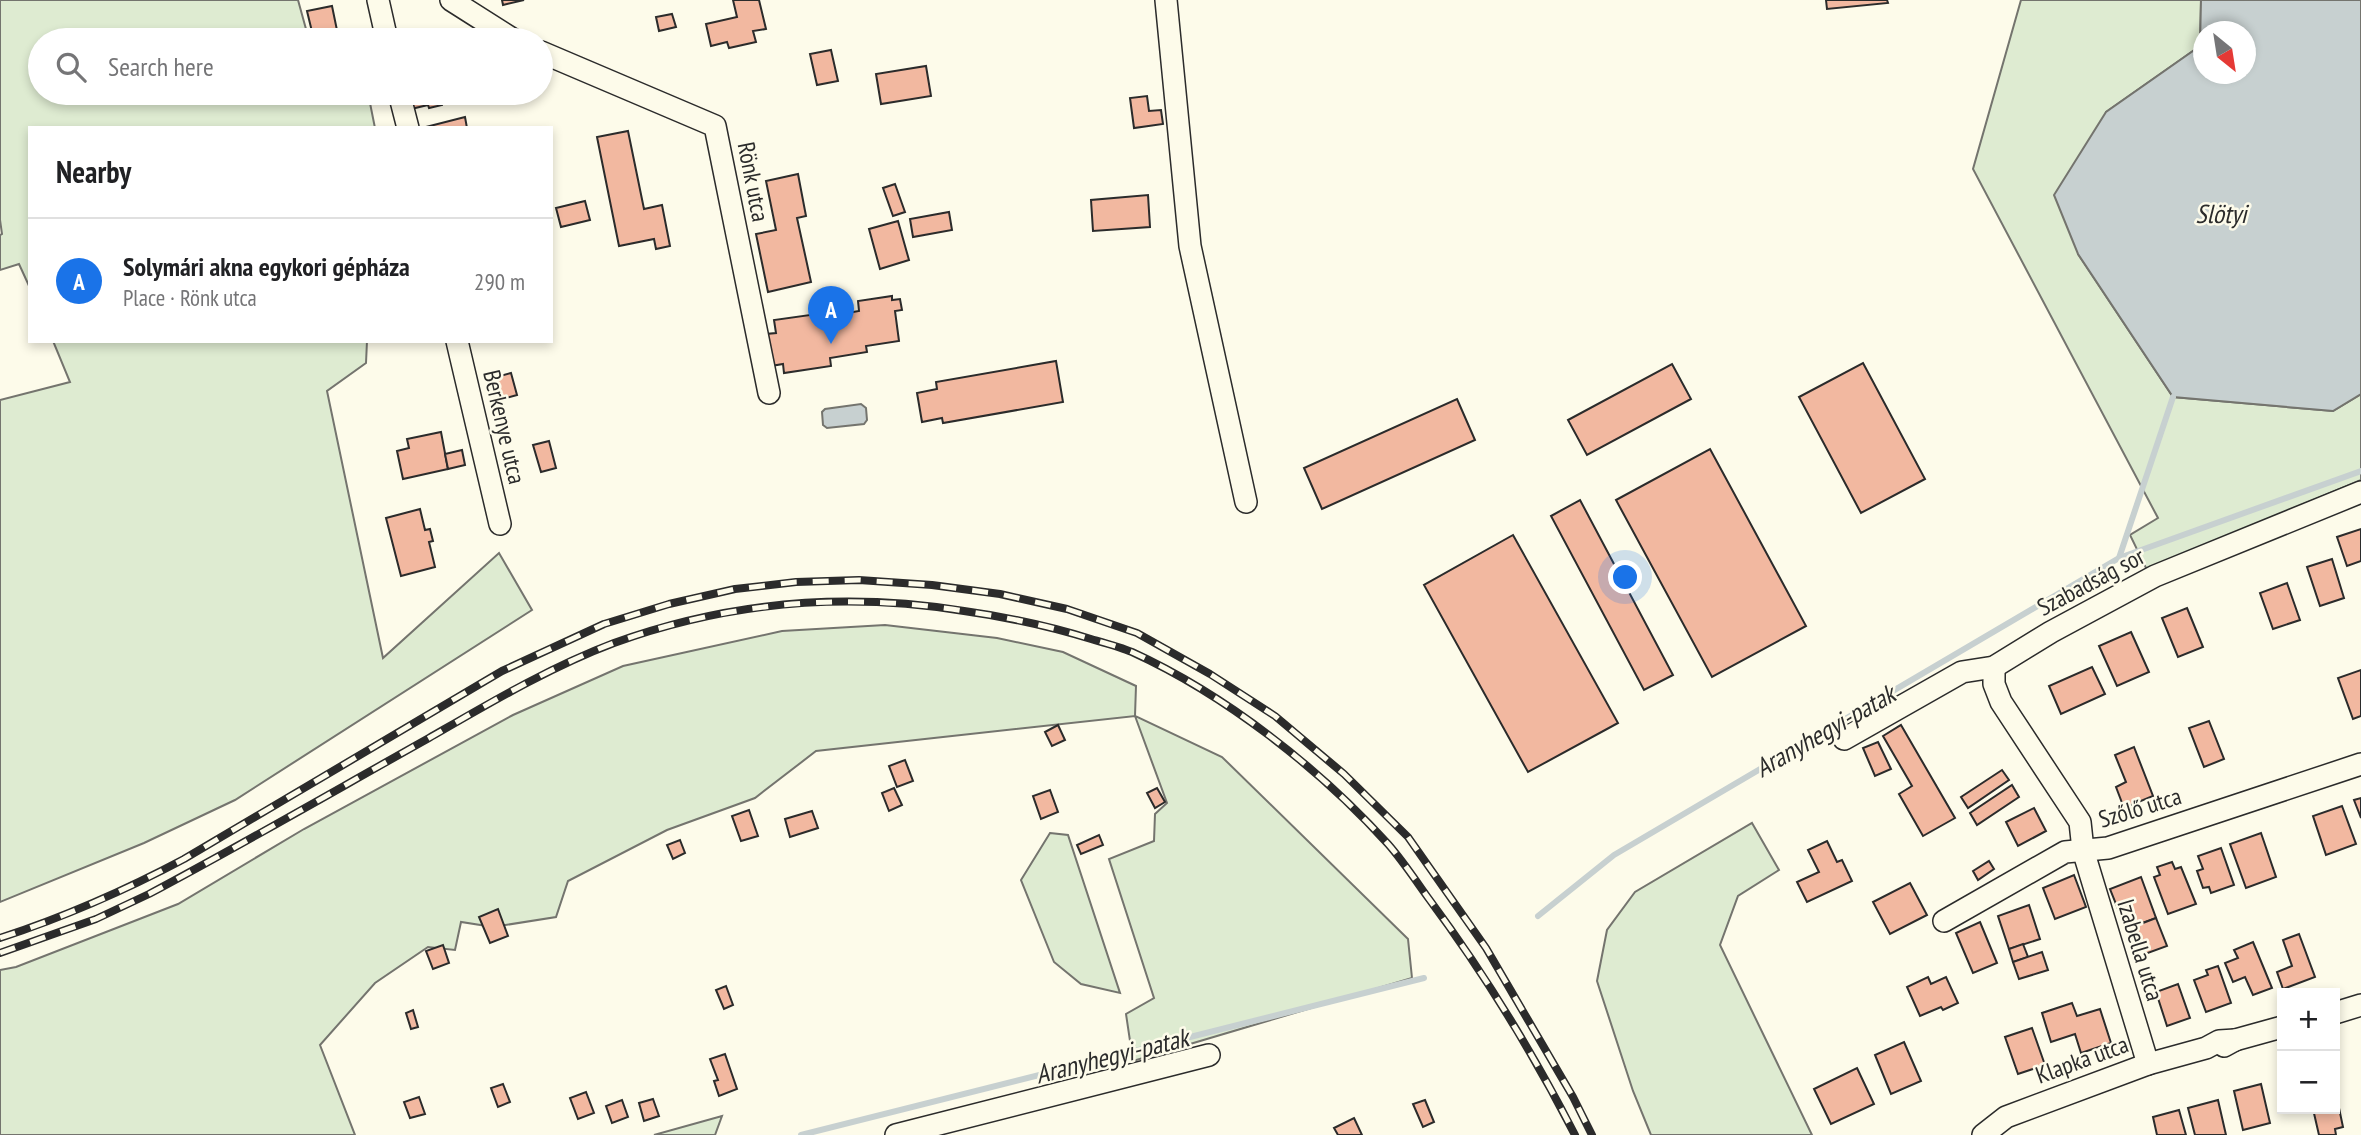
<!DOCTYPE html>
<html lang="en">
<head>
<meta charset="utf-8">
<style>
  :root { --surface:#fff; --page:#f2f2f2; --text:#202124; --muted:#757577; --line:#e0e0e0; --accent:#1a73e8 }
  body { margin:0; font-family:"PT Sans Narrow",sans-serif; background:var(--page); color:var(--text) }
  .controls { position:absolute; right:21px; bottom:21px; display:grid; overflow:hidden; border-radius:0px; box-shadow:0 4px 10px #0003 }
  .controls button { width:63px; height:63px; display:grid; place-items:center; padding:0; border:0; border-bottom:2px solid var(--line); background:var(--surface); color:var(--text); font:35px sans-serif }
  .compass { position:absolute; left:2193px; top:21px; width:63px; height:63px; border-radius:50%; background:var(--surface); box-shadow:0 4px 10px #0003; rotate:150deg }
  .you { position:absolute; left:1626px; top:578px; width:24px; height:24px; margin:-18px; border:5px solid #fff; border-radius:50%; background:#1a73e8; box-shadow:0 0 0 10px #1a73e833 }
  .badge { display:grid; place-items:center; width:46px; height:46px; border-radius:50%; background:var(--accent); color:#fff; font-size:23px; font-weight:700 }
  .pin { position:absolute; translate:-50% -58px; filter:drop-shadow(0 2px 4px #0008) }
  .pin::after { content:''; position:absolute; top:37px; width:24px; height:21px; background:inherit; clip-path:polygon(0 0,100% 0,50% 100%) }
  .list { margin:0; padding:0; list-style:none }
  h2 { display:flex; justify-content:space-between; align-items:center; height:91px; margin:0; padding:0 28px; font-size:30px }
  h2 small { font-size:23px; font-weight:400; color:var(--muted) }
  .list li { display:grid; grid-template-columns:46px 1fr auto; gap:21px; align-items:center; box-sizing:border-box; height:126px; padding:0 28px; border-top:2px solid var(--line) }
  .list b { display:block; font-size:26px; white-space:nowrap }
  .list p { margin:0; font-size:23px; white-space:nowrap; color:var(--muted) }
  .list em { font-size:23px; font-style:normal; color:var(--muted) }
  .icon { flex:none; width:38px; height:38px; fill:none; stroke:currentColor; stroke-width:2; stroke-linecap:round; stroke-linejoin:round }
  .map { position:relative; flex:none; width:2361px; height:1135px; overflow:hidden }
  .search { position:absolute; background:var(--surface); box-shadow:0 4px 10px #0003; left:28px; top:28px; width:525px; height:77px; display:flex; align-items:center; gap:18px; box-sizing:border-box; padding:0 24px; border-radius:38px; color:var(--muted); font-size:26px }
  .panel { position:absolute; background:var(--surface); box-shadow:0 4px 10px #0003; left:28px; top:126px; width:525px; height:217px; border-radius:0px }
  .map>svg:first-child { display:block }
  .green { fill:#deebd1; stroke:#74746e; stroke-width:2 }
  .water { fill:#c7d0d0; stroke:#74746e; stroke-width:2; fill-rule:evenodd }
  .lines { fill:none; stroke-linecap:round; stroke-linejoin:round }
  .stream { stroke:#c7d0d0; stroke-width:6 }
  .building { fill:#f2b8a0; stroke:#2b2b2b; stroke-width:2 }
  .minor-casing { stroke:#2b2b2b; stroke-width:24 }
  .minor { stroke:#fdfbea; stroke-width:21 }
  .rail-casing { stroke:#2b2b2b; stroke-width:8 }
  .rail { stroke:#fdfbea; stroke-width:5; stroke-dasharray:16; stroke-linecap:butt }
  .labels { text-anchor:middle; stroke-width:5; stroke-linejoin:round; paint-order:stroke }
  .street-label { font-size:24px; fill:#2b2b2b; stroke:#fdfbea }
  .water-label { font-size:26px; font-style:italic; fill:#2b2b2b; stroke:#fdfbea }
</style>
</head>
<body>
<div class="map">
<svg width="2361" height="1135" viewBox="0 0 2361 1135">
  <rect width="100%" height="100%" fill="#fdfbea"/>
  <g class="green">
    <path d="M0,0H298L309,40H40V93H368L375,128H30V288L19,264L0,270V235L2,234L0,220Z"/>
    <path d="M2021,0H2201L2200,46L2106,112L2078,254L2173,397L2333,411L2361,394V480L2147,570L2130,535L2158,518L1973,169Z"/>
    <path d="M53,341H367L366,363L327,391L383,658L499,553L532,610L235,800L144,843L0,902V400L70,382Z"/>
    <path d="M885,625L997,638L1063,652L1136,686L1135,716L1222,757L1408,939L1412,978L1133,1061L1126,1014L1154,998L1109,859L1154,841L1155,814L1167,803L1135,716L816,751L755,798L667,830L568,881L556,917L493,927L461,922L455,950L428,947L375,983L320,1045L355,1135H0V970L16,967L178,904L304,829L513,715L623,666L782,631Z"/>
    <path d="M1752,823L1779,870L1738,896L1720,945L1812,1135H1651L1633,1091L1597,981L1607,930L1635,892Z"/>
    <path d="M1050,833L1068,835L1120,993L1081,984L1054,962L1021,880Z"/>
    <path d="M722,1116L715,1135H654Z"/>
  </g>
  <g class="water">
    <path d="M2201,0H2361V394L2333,411L2173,397L2078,254L2054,195L2106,112L2200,46ZM2204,32H2246V74H2204Z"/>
    <path d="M861,404L866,408L867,420L864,424L827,428L823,425L822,412L825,409Z"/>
  </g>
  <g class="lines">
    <g class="stream">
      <path d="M2119,558L2173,397"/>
      <path d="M1538,916L1614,855L2119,558L2361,471"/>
      <path d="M801,1135L1424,978"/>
    </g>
  </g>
  <g class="building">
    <path d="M502,0H524L503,5Z"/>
    <path d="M733,0H759L766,29L753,31L756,42L729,48L727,42L711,46L706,24L737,17Z"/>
    <path d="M1826,0H1887L1888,3L1827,9Z"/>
    <path d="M332,6L339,40H314L307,11Z"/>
    <path d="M672,14L676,27L659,31L656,17Z"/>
    <path d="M831,50L838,81L817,85L810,54Z"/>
    <path d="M926,66L931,96L881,104L876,74Z"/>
    <path d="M407,93H469V95L442,102V105L429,108L428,105L411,109Z"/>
    <path d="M1147,96L1149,111L1161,110L1163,124L1134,128L1130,98Z"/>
    <path d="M465,117L467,128H422Z"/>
    <path d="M628,131L644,209L662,205L670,246L656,249L654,239L619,246L597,137Z"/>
    <path d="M798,174L806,216L797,218L811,282L768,292L756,234L776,230L766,181Z"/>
    <path d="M895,184L905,212L893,216L883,188Z"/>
    <path d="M1148,195L1150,227L1093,231L1091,200Z"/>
    <path d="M585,201L590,220L561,227L556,208Z"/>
    <path d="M949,212L952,230L913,237L910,219Z"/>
    <path d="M898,221L909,260L880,269L869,229Z"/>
    <path d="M892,296V300L900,299L902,310L895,311L899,341L866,346L867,352L830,358L831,366L784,373L783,364L771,366L766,334L776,333L774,320L824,313L825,317L859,311L858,301Z"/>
    <path d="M1056,361L1063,402L943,423L942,418L922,422L917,393L937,389L936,382Z"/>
    <path d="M1863,363L1925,479L1861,513L1799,397Z"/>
    <path d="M1672,364L1691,399L1587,455L1568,420Z"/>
    <path d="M511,373L517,395L499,400L493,378Z"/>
    <path d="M1457,399L1475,440L1322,509L1304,468Z"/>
    <path d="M441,432L448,469L403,479L397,451L409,448L407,439Z"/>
    <path d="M549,441L556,468L541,472L533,445Z"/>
    <path d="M1710,449L1806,626L1712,677L1616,500Z"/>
    <path d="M462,450L465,465L448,469L445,454Z"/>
    <path d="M1580,500L1673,675L1644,690L1551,516Z"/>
    <path d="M420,509L425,530L430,529L433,541L429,542L435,567L401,576L386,518Z"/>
    <path d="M2361,529V561L2347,566L2337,537Z"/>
    <path d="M1513,535L1618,723L1528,772L1424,585Z"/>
    <path d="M2332,559L2344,598L2320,606L2307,567Z"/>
    <path d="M2287,583L2300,620L2273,629L2260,593Z"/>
    <path d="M2187,608L2203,647L2178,657L2162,618Z"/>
    <path d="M2131,632L2149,672L2117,686L2099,646Z"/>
    <path d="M2092,667L2105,694L2061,714L2049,686Z"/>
    <path d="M2361,670V716L2353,719L2338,678Z"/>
    <path d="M2209,721L2224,759L2204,767L2189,728Z"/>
    <path d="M1058,725L1065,740L1052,746L1045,732Z"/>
    <path d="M1901,725L1955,818L1923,836L1899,794L1912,786L1883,736Z"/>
    <path d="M1878,742L1891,769L1875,776L1863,748Z"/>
    <path d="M2134,747L2153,796L2124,808L2116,787L2126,782L2115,755Z"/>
    <path d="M905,760L913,781L897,787L889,766Z"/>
    <path d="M2002,770L2009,780L1968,808L1961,797Z"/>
    <path d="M2012,785L2019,797L1977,825L1970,813Z"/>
    <path d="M894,788L902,805L889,811L882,793Z"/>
    <path d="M1157,788L1165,802L1155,808L1147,793Z"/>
    <path d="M1050,790L1058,812L1041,819L1033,796Z"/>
    <path d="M2361,798V818L2354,800Z"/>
    <path d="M2342,806L2356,844L2326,855L2313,816Z"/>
    <path d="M2034,808L2046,831L2018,846L2006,822Z"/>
    <path d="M749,810L758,836L741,841L732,816Z"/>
    <path d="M812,811L818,828L790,837L785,819Z"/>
    <path d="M2261,833L2276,877L2246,888L2230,844Z"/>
    <path d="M1099,835L1103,845L1081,854L1077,845Z"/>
    <path d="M680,840L685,853L673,859L667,845Z"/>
    <path d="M1827,841L1837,862L1842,860L1852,881L1807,902L1797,882L1819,872L1808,850Z"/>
    <path d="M2221,848L2234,885L2211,893L2209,887L2203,888L2197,871L2203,869L2198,856Z"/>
    <path d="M1989,861L1994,869L1978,880L1973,871Z"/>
    <path d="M2172,862L2175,869L2181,867L2196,904L2168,914L2154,877L2160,875L2157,867Z"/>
    <path d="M2074,875L2086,907L2055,919L2043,888Z"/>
    <path d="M2141,877L2156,918L2126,929L2110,889Z"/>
    <path d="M1910,883L1927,915L1890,934L1873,902Z"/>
    <path d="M2029,905L2040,939L2009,949L1998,916Z"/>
    <path d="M498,909L508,936L490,943L479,917Z"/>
    <path d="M2156,918L2167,946L2145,954L2135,926Z"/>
    <path d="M1980,922L1997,963L1973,973L1956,933Z"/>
    <path d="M2299,934L2315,977L2283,989L2277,972L2292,966L2283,940Z"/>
    <path d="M2253,942L2272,988L2253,995L2245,977L2233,982L2225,963L2238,958L2234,950Z"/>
    <path d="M2023,944L2028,957L2013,962L2009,949Z"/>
    <path d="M443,945L449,963L433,969L426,951Z"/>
    <path d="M2042,952L2048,970L2019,979L2013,962Z"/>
    <path d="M2218,966L2231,1003L2206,1012L2194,980L2208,975L2206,970Z"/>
    <path d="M1928,977L1931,984L1946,977L1958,1003L1943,1010L1941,1007L1920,1016L1907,987Z"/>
    <path d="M2178,984L2190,1018L2167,1026L2156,992Z"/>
    <path d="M726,986L733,1005L724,1009L716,990Z"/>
    <path d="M2072,1003L2077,1016L2100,1009L2111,1043L2081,1053L2075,1034L2051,1042L2042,1013Z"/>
    <path d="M413,1010L418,1027L411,1029L406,1013Z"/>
    <path d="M2032,1028L2045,1065L2018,1074L2005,1037Z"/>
    <path d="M1904,1042L1921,1081L1891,1094L1875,1055Z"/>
    <path d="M725,1054L737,1089L719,1096L714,1081L718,1080L710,1059Z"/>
    <path d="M1857,1068L1874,1104L1831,1124L1814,1089Z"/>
    <path d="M503,1084L510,1102L498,1107L491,1088Z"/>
    <path d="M2261,1084L2270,1123L2243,1130L2234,1091Z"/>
    <path d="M2335,1089L2343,1127L2335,1129L2336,1135H2319L2313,1109H2335Z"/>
    <path d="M586,1092L594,1113L578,1119L570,1098Z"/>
    <path d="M419,1097L425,1114L410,1118L404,1102Z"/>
    <path d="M653,1099L659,1116L644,1121L639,1103Z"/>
    <path d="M622,1100L628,1117L612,1123L606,1106Z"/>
    <path d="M1425,1100L1434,1122L1423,1127L1413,1104Z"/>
    <path d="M2218,1100L2226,1135H2195L2188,1108Z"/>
    <path d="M2179,1110L2186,1135H2157L2153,1117Z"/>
    <path d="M1354,1118L1362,1135H1338L1334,1128Z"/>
  </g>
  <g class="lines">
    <g class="minor-casing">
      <g id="minor">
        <path d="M378,0L387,40"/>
        <path d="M451,0L514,40"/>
        <path d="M1166,0L1190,246L1246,502"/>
        <path d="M541,52L715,126L769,393"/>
        <path d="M399,93L408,128"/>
        <path d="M457,341L500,524"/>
        <path d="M1994,667V684L2001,702L2080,822L2083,850L2148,1064"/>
        <path d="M1844,739L1962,672L1994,667L2051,632L2155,576L2361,492"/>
        <path d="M1944,921L2065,852L2108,848L2361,764"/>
        <path d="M2335,1013L2361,1005"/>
        <path d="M2224,1046L2235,1040L2282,1027"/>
        <path d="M896,1135L1209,1055"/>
        <path d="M1983,1135L2006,1117L2148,1064L2206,1048L2219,1041L2235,1040"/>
      </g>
    </g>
    <use href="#minor" class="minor"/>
    <g class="rail-casing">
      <g id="rail">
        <path d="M0,938C64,917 124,891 184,859L502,671L604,624L669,604L735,589L796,582L859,580L932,585L1000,594L1067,609L1137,633L1210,674L1275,716L1344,774L1408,837L1486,948L1573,1097L1592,1135"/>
        <path d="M0,953L96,919L149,894C243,844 336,790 429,738C488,704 550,667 614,643C727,602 846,592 964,611C1007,617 1049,626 1091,639C1105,643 1120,647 1132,652C1226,695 1319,768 1388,844C1403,861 1416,881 1429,899C1484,973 1533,1053 1575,1135"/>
      </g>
    </g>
    <use href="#rail" class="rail"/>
  </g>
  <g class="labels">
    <g class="street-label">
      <text transform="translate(753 182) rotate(79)" y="8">Rönk utca</text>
      <text transform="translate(504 427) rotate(77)" y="8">Berkenye utca</text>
      <text transform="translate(2091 582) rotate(-28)" y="8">Szabadság sor</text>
      <text transform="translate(2140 808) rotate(-17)" y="8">Szőlő utca</text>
      <text transform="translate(2140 950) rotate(73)" y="8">Izabella utca</text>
      <text transform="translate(2082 1060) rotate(-20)" y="8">Klapka utca</text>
    </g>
    <g class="water-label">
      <text x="2221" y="223">Slötyi</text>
      <text transform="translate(1825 731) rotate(-30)" y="9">Aranyhegyi-patak</text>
      <text transform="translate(1112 1056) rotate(-14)" y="9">Aranyhegyi-patak</text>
    </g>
  </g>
</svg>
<div class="controls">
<button>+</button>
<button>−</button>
</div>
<svg class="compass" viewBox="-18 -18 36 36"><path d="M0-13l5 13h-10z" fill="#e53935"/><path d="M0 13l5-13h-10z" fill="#757577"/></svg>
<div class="you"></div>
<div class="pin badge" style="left:831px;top:344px">A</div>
<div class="search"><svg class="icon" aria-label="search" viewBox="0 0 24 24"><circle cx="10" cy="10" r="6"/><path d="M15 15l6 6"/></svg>Search here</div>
<section class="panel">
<h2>Nearby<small></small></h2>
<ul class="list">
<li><span class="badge">A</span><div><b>Solymári akna egykori gépháza</b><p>Place · Rönk utca</p></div><em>290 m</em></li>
</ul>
</section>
</div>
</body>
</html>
